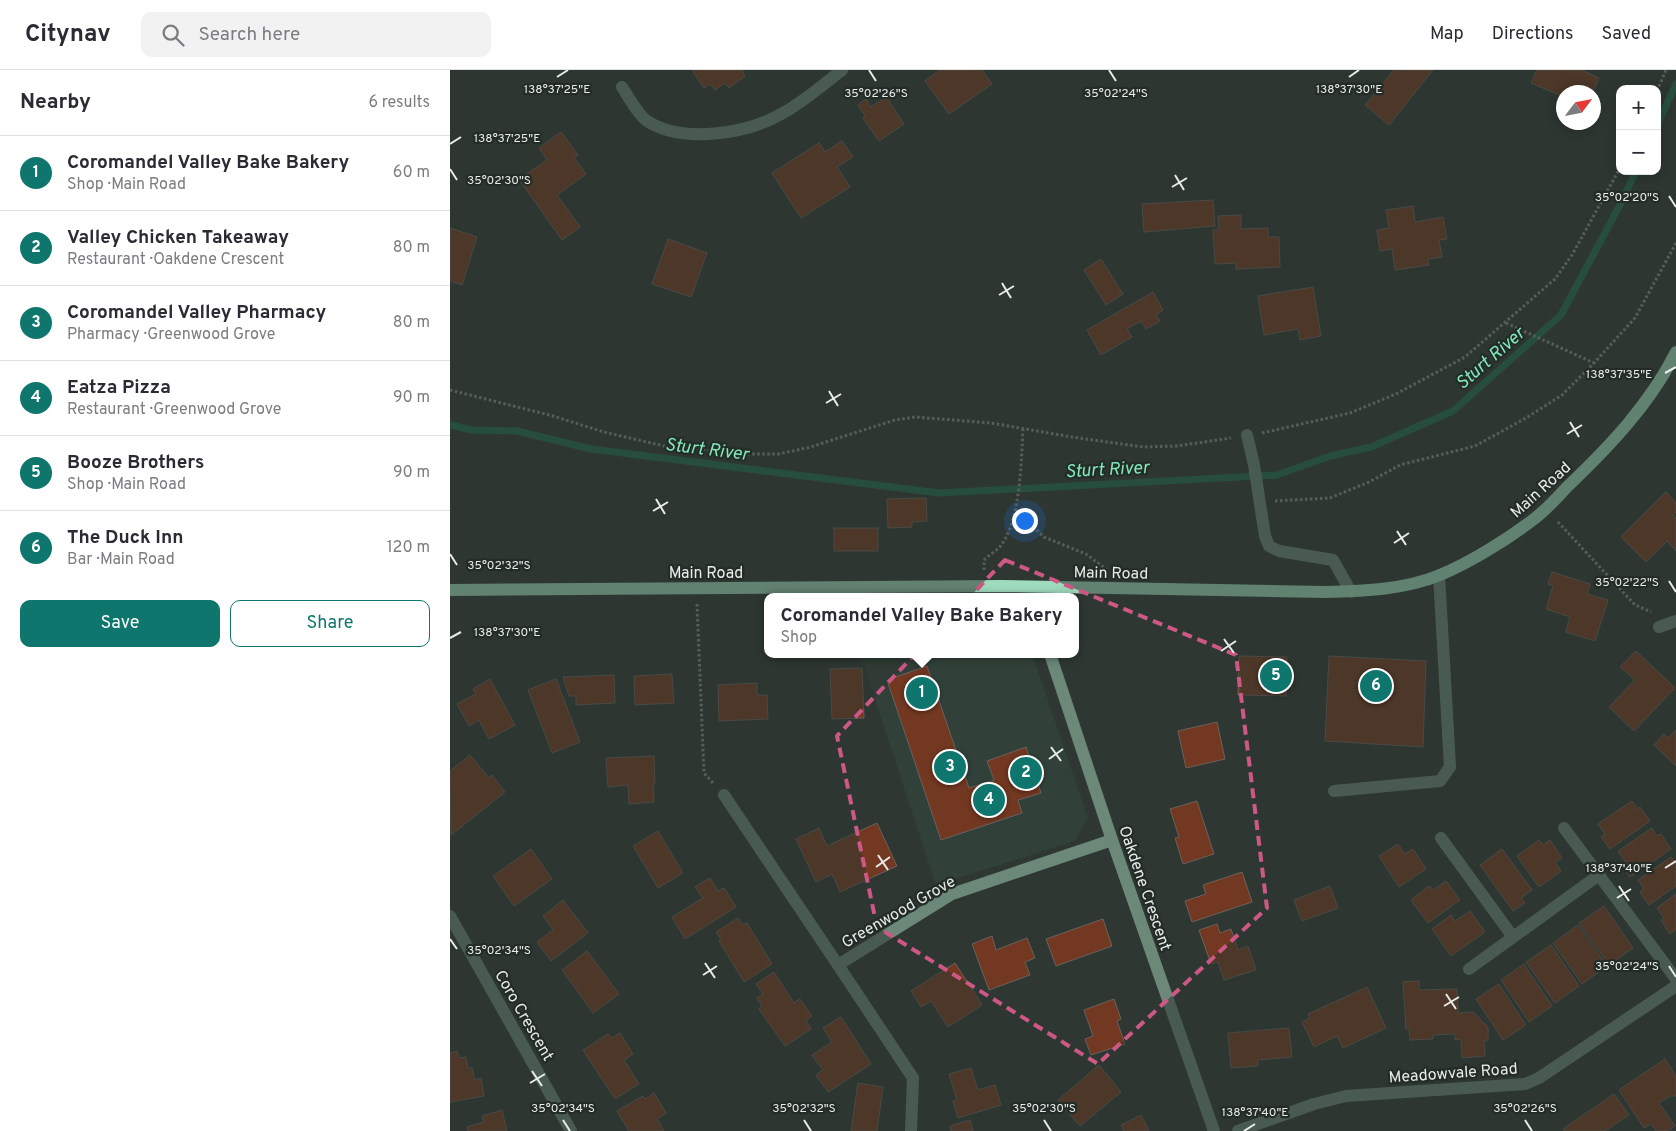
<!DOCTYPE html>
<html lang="en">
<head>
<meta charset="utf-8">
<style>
  :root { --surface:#fff; --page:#f2f2f3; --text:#2b2b33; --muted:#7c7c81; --line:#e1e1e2; --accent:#0f766e }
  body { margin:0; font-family:Overpass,sans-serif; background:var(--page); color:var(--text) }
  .controls { position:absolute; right:15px; top:15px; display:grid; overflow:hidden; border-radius:10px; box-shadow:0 2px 12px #0003 }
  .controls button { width:45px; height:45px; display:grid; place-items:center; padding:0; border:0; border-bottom:1px solid var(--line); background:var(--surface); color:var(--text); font:25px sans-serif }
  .compass { position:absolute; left:1106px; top:15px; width:45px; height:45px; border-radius:50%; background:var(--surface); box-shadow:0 2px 12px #0003; rotate:58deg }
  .you { position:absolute; left:574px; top:450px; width:18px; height:18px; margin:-12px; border:4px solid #fff; border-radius:50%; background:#1a73e8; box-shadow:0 0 0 8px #1a73e833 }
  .badge { display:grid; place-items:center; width:32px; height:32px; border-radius:50%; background:var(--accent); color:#fff; font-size:16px; font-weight:700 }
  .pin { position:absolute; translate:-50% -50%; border:2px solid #fff; box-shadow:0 1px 5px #0006 }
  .popup { position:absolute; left:314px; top:523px; width:315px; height:65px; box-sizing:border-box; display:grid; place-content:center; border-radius:10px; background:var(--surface); filter:drop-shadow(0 1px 4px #0005); font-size:16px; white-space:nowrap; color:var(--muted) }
  .popup b { font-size:19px; color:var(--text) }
  .popup::after { content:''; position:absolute; left:50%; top:100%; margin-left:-10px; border:10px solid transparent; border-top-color:var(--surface) }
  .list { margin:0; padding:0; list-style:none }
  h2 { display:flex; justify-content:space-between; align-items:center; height:65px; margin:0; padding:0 20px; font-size:21px }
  h2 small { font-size:16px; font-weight:400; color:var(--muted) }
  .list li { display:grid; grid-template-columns:32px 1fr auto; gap:15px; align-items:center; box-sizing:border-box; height:75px; padding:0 20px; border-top:1px solid var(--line) }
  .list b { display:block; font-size:19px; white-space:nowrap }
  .list p { margin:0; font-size:16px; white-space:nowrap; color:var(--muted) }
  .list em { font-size:16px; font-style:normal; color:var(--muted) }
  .actions { display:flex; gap:10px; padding:15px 20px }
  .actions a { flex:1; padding:11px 0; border:1px solid var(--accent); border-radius:10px; text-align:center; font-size:18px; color:var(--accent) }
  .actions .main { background:var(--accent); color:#fff }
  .icon { flex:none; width:28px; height:28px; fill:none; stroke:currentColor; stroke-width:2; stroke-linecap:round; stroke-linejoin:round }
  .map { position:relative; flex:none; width:1226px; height:1061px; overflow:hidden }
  header { display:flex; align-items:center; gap:30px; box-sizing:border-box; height:70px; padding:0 25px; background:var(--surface); border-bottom:1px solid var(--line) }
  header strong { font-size:24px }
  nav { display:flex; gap:28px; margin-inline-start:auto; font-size:18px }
  .search { width:350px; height:45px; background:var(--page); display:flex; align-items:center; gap:12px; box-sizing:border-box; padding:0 18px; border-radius:10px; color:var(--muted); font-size:19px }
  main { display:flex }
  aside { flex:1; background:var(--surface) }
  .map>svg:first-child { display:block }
  .built { fill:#314139 }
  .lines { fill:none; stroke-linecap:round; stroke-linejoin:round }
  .stream { stroke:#1f6b4d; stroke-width:7 }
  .building { fill:#723821; stroke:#6b615d }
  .path { stroke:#878e8a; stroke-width:3; stroke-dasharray:2.5 2.5; stroke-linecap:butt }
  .minor { stroke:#6b8879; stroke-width:12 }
  .major { stroke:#9fdcbe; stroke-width:12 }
  .marked { fill:none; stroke:#cd5886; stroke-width:4; stroke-dasharray:10 6; stroke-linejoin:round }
  .ticks { fill:none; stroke:#e7ece9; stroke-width:2 }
  .labels { text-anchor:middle; stroke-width:4.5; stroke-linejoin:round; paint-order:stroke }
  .street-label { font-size:16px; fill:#e7ece9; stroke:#242c28 }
  .water-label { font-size:18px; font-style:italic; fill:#80e8b9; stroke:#242c28 }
  .ticks-label { font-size:12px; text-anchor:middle; fill:#e7ece9; stroke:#242c28; stroke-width:4.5; stroke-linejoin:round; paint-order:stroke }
</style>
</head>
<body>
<header>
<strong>Citynav</strong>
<div class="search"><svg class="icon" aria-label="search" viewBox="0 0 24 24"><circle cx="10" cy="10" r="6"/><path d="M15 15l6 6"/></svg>Search here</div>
<nav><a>Map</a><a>Directions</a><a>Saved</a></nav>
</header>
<main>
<aside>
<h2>Nearby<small>6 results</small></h2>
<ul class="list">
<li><span class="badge">1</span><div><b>Coromandel Valley Bake Bakery</b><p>Shop · Main Road</p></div><em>60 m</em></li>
<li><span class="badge">2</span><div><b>Valley Chicken Takeaway</b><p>Restaurant · Oakdene Crescent</p></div><em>80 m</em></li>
<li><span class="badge">3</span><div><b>Coromandel Valley Pharmacy</b><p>Pharmacy · Greenwood Grove</p></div><em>80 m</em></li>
<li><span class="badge">4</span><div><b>Eatza Pizza</b><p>Restaurant · Greenwood Grove</p></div><em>90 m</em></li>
<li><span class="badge">5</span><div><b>Booze Brothers</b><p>Shop · Main Road</p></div><em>90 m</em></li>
<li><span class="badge">6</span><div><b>The Duck Inn</b><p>Bar · Main Road</p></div><em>120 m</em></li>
</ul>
<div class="actions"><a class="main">Save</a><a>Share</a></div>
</aside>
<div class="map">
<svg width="1226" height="1061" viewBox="0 0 1226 1061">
  <rect width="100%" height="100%" fill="#2e3732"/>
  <path class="built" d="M410,584H582L638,748L625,771L486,815Z"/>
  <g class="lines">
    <g class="stream">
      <path d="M1207,55L1226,14"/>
      <path d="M0,355L22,360L67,361L141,379L489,423L827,405L880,386L921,377L1003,341L1111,245L1172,131L1186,101"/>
    </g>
  </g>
  <g class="building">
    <path d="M242,0H293L292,1L295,6L279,18L275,13L265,20L260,14L254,18Z"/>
    <path d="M490,0H532L542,14L499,44L475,11Z"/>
    <path d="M944,0H983L939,55L915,35Z"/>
    <path d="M1087,0H1132L1149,8L1143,22H1114V27L1081,13Z"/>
    <path d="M436,27L454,54L429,71L413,48L415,46L408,35L416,29L421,37Z"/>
    <path d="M111,62L128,85L124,88L136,104L107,125L130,157L112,170L69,109L97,90L89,78Z"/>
    <path d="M392,71L403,87L387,97L400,117L351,148L322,103L369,73L375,82Z"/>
    <path d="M763,130L765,156L694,162L692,134Z"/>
    <path d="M963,136L965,152L993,147L997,169L989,170L992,187L978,189L979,195L945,200L942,179L930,181L927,160L939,158L936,140Z"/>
    <path d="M791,145V159L818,158V167H829L830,197L786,199V193L765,194L763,160H769L768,146Z"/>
    <path d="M0,158L27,167L12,215L0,211Z"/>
    <path d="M218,169L257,183L241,227L202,214Z"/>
    <path d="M651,189L673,224L656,235L634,200Z"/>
    <path d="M863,217L871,266L850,270L848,259L814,265L808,226Z"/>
    <path d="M703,222L713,240L706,245L710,251L696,259L691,251L677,259L682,267L651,285L637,260Z"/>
    <path d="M1216,422L1226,433V442L1223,445L1226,448V481L1217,471L1196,492L1171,467Z"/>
    <path d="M476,428L477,451L462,452V457L438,458L437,429Z"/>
    <rect x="384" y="458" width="44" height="23"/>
    <path d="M1102,502L1140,514L1137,524L1158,530L1145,571L1116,562L1120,547L1096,539L1103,516L1098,514Z"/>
    <path d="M1186,581L1225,618L1184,661L1159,637L1185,610L1170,597Z"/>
    <path d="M789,586L837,587L836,626L788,625Z"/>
    <path d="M879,586L976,591L973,677L875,671Z"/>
    <path d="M477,596L519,718L544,710L537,691L576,677L591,723L568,730L572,743L491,770L437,610Z"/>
    <path d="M412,598L414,648L382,649L380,599Z"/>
    <path d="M222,604L224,633L185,635L184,606Z"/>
    <path d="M164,605L165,633L126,635V626H119L113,607Z"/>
    <path d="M40,609L65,655L39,669L29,650L19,656L7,634L26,624L23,619Z"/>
    <path d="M106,609L130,672L102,683L78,620Z"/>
    <path d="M307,613V625H317L318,649L269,651L268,615Z"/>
    <path d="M767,652L775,689L736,698L728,661Z"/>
    <path d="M1226,660V696L1204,675L1214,664L1218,668Z"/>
    <path d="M20,685L39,708L42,705L55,722L1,765L0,701Z"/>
    <path d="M204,686L205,713L203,714L204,732L179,734L178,715L158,717L156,688Z"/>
    <path d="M747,731L764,784L733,794L725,768L729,767L720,739Z"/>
    <path d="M1182,731L1187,739L1190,737L1200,751L1160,779L1151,767L1155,764L1148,754Z"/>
    <path d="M427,753L447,796L390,822L382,804L366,812L346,769L369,758L377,776Z"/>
    <path d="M1202,758L1207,766L1211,764L1221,779L1180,807L1172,796L1176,793L1168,781Z"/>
    <path d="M208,761L233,803L208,818L183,776Z"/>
    <path d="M1089,770L1093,775L1100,770L1112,788L1105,792L1111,801L1089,817L1067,786Z"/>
    <path d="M948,774L955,784L963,779L976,799L949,817L929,786Z"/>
    <path d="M81,779L102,809L64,836L43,806Z"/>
    <path d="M1052,779L1082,820L1071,828L1075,833L1063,841L1030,795Z"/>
    <path d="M1221,787L1226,794V816L1199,835L1190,822L1194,819L1188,810Z"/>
    <path d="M792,802L802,832L742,852L735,831L756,824L753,815Z"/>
    <path d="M260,808L268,821L274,818L286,837L235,869L222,847L253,828L245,817Z"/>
    <path d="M996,811L1010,830L978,853L961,830L979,816L983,820Z"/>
    <path d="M880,816L888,838L852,851L844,830Z"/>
    <path d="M1226,824V859L1220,864L1211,850L1214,848L1207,838Z"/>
    <path d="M113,830L138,863L101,891L87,872L103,860L93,846Z"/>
    <path d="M1154,836L1183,878L1159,895L1129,853Z"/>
    <path d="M1020,841L1035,862L1001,886L982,859L1001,845L1005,851Z"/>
    <path d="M288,848L292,855L297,853L322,894L294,912L269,871L271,870L266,862Z"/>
    <path d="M653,849L662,876L606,896L596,869Z"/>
    <path d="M767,854L770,863L781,859L788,880L798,876L806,900L774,910L768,892L761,894L749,860Z"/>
    <path d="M1128,855L1157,896L1132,914L1103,873Z"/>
    <path d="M542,866L546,880L577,868L585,888L575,892L580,905L539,920L522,874Z"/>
    <path d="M1101,875L1129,916L1105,933L1076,892Z"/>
    <path d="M137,881L169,924L143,943L112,900Z"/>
    <path d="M505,893L532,935L498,957L481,931L471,937L461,921Z"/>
    <path d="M1074,894L1102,936L1079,952L1051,910Z"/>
    <path d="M324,902L344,933L350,929L362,946L356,951L361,959L335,976L309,939L312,936L307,928L313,924L306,914Z"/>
    <path d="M969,911V920L1007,919L1008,943L1023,942L1038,957V970H1034L1035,986L1012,988L1011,969L1005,970V964L983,965V969L960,970L959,959H956L953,912Z"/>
    <path d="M1049,914L1076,955L1053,970L1026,929Z"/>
    <path d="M917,917L936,958L893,978L887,966L864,977L852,952L860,948L858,944Z"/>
    <path d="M664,929L671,949L667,951L675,974L641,985L635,969L643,966L634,940Z"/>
    <path d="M391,947L421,994L378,1022L366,1005L373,1000L362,985L382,972L373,958Z"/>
    <path d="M839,958L842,987L808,990V996L781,998L778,963Z"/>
    <path d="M170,963L183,984L174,990L189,1014L165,1029L133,980L158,964L162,968Z"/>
    <path d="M7,981L9,988L16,987L18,998H22L25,1010L31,1008L34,1026L0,1032V983Z"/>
    <path d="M1215,989L1226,1006V1026H1220L1209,1033L1225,1056L1218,1061H1206L1201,1054L1194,1058L1169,1020Z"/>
    <path d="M649,995L671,1022L630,1056L608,1030Z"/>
    <path d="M521,998L528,1020L545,1015L551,1035L508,1048L503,1031L507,1030L499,1004Z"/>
    <path d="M408,1013L433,1017L427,1061H401Z"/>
    <path d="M204,1023L216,1043L207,1049L214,1061H179L167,1041L193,1026L196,1029Z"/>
    <path d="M1164,1024L1179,1045L1155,1061H1115L1113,1059Z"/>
    <path d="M52,1040L57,1061H18L17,1057L34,1052L32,1046Z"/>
    <path d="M691,1045L699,1061H674L671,1055Z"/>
    <path d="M520,1050L523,1061H501L500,1056Z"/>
  </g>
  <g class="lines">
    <g class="path">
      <path d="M1207,21L1216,0"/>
      <path d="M1056,253L1144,293"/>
      <path d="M0,320L103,346L154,362L214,376L292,384H328L357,378L445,350L465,347L541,353L622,367L693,377L727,376L781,368"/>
      <path d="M812,363L900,343L946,324L1015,287L1105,209L1122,185L1170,98"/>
      <path d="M825,431L880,428L919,412L950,395L1025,376L1076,348L1112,325L1144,293L1185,248L1226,173"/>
      <path d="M565,439L594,467L636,484L657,500"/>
      <path d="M1108,452L1185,535L1201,542"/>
      <path d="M534,500V490C538,486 544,482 549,478C571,452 571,392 573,359"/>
      <path d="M247,534L254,703L264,714"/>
    </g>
    <g class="minor">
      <path d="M172,17C178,26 188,45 197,51C233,74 297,64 333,43C353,32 374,14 392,0"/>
      <path d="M797,365L804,395L815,466L819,476L829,481L883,490L901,522"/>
      <path d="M1209,557L1226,551"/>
      <path d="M600,584L662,770L764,1061"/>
      <path d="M884,721L990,711L1000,697L989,505"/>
      <path d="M274,725L388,895L502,824L662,770"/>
      <path d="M1114,758L1226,909"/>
      <path d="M991,768L1063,867"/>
      <path d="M0,846L121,1061"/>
      <path d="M388,895L463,1008L461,1061"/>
      <path d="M1019,899L1149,805"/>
      <path d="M788,1061L864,1034L896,1026L1075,1014L1089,1008L1226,916"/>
    </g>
    <path class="major" d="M0,520L551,516L874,522C912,521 954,520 990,505C1021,492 1058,469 1084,449C1096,440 1107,428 1117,417C1159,377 1200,334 1226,282"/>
  </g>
  <path d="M0 0H1226V1061H0ZM555,490L786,585L817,838L648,994L427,857L387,666Z" fill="#2e3732" fill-opacity=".55" fill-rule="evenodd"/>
  <path class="marked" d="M555,490L786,585L817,838L648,994L427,857L387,666Z"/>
  <path class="ticks" d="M419,0L426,11M659,0L666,11M107,7L118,0M899,7L909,0M0,74L11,67M0,99L7,110M725,105L734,120M722,117L737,108M1219,126L1226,137M552,213L561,228M549,225L564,216M1215,303L1226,297M379,321L388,336M376,333L391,324M1120,352L1129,367M1117,364L1132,355M206,429L215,444M203,441L218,432M947,461L956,475M944,473L959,463M0,484L7,495M1219,511L1226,522M0,568L11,562M774,569L784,583M771,581L786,571M601,677L611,691M599,689L613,679M428,785L438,800M426,797L440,787M1215,798L1226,791M1169,816L1179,831M1167,828L1181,819M0,869L7,879M255,893L265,908M1219,896L1226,907M253,905L267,896M996,924L1006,939M994,936L1009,927M82,1001L92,1016M80,1013L95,1004M113,1050L120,1061M354,1050L361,1061M594,1050L601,1061M1075,1050L1082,1061M794,1061L805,1054"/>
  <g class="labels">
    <g class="street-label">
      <text transform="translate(1090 419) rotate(-42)" y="6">Main Road</text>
      <text x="256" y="508">Main Road</text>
      <text transform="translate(661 502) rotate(1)" y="6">Main Road</text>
      <text transform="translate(696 818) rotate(71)" y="6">Oakdene Crescent</text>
      <text transform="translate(448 841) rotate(-30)" y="6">Greenwood Grove</text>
      <text transform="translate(75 945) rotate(60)" y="6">Coro Crescent</text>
      <text transform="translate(1003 1002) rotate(-4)" y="6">Meadowvale Road</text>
    </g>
    <g class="water-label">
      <text transform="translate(1040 288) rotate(-41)" y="6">Sturt River</text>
      <text transform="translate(257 379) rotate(7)" y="6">Sturt River</text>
      <text transform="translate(657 399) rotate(-3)" y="6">Sturt River</text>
    </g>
  </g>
  <g class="ticks-label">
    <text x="107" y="23">138°37'25"E</text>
    <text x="899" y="23">138°37'30"E</text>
    <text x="426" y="27">35°02'26"S</text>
    <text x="666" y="27">35°02'24"S</text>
    <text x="57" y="72">138°37'25"E</text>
    <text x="49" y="114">35°02'30"S</text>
    <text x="1177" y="131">35°02'20"S</text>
    <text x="1169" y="308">138°37'35"E</text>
    <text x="49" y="499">35°02'32"S</text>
    <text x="1177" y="516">35°02'22"S</text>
    <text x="57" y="566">138°37'30"E</text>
    <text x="1169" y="802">138°37'40"E</text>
    <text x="49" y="884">35°02'34"S</text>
    <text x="1177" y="900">35°02'24"S</text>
    <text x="113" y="1042">35°02'34"S</text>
    <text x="354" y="1042">35°02'32"S</text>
    <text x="594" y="1042">35°02'30"S</text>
    <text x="1075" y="1042">35°02'26"S</text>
    <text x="805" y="1046">138°37'40"E</text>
  </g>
</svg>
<div class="controls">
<button>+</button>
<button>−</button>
</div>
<svg class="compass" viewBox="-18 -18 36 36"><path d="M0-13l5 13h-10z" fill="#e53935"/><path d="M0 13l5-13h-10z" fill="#7c7c81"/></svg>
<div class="you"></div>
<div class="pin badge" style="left:472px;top:623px">1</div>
<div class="popup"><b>Coromandel Valley Bake Bakery</b>Shop</div>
<div class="pin badge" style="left:576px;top:703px">2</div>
<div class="pin badge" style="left:500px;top:697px">3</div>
<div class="pin badge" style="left:539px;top:730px">4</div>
<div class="pin badge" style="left:826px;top:606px">5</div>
<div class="pin badge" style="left:926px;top:616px">6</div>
</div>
</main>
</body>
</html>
